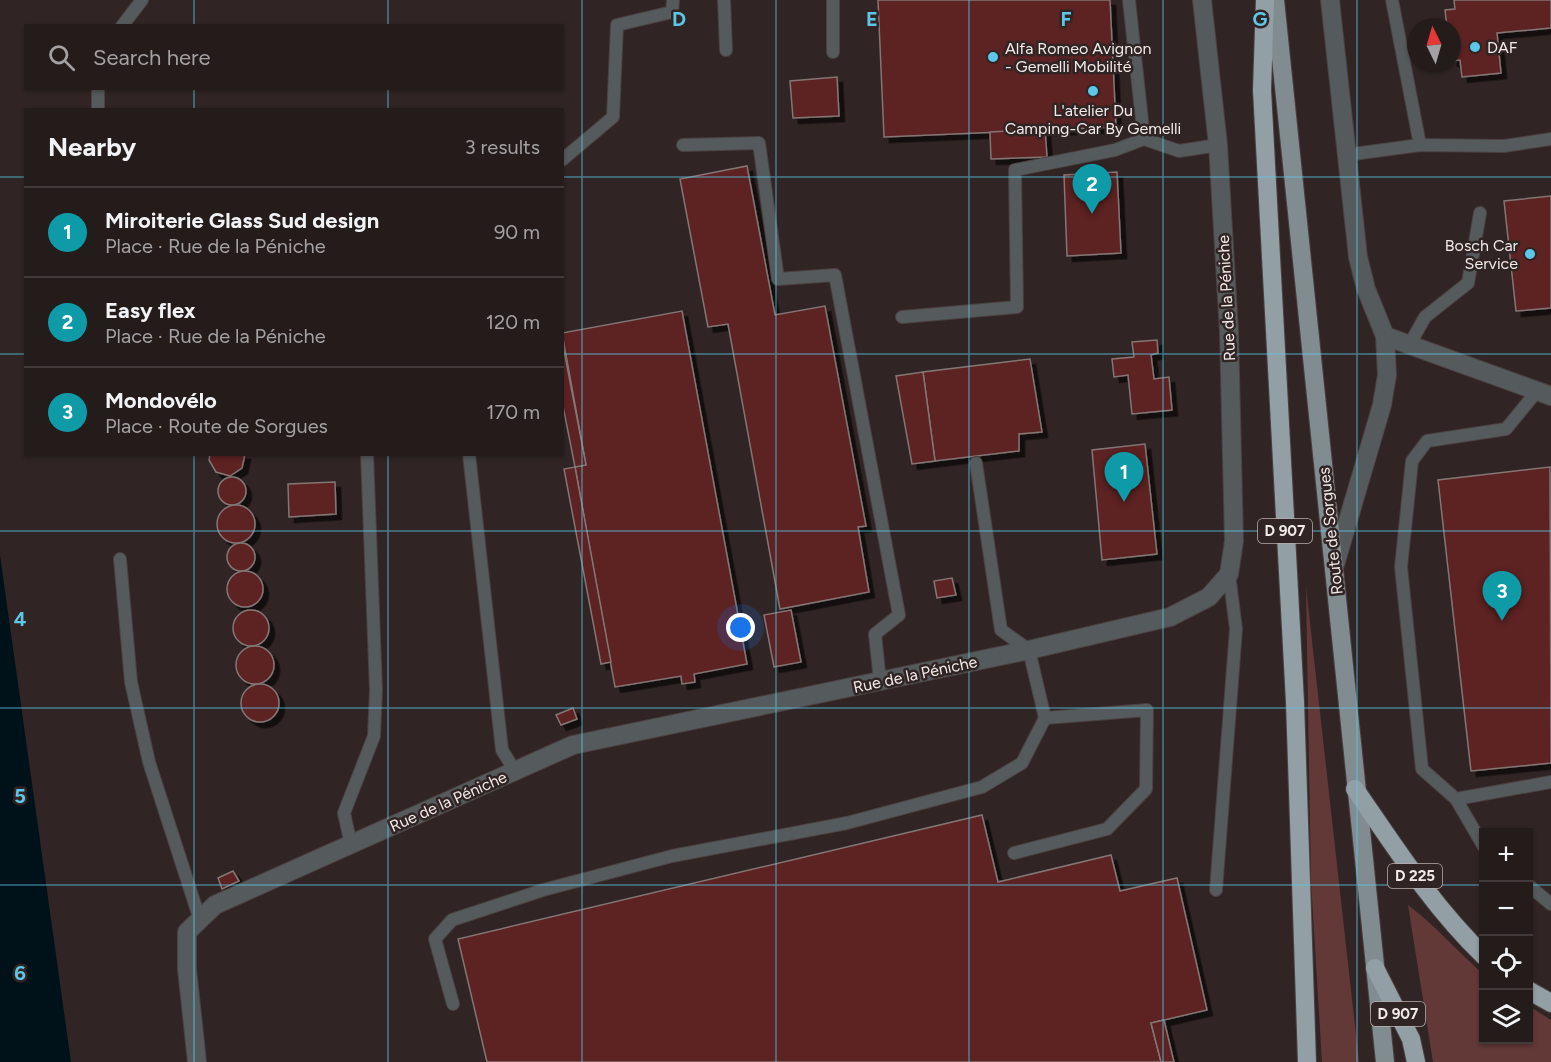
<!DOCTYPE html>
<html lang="en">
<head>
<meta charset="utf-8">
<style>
  :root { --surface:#241c1b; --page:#302928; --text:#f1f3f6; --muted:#a3a1a3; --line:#413a3a; --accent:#5dc7e8 }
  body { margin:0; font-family:Figtree,sans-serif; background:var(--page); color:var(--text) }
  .controls { position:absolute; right:18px; bottom:18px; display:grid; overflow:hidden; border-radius:0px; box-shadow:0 2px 4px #0004 }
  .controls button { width:54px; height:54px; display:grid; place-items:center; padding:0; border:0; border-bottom:2px solid var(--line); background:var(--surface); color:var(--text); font:30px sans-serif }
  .compass { position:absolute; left:1407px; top:18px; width:54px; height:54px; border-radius:50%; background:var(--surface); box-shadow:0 2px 4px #0004; rotate:355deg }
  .you { position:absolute; left:741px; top:628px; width:21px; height:21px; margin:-15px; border:4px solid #fff; border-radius:50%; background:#1a73e8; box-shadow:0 0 0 9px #1a73e833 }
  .badge { display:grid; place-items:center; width:39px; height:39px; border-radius:50%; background:var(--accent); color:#fff; font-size:20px; font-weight:700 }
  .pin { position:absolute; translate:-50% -50px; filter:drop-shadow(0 2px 3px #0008) }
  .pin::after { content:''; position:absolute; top:32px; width:21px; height:18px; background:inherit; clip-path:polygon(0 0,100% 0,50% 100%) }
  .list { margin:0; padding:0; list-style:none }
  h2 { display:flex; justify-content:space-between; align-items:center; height:78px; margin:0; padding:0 24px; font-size:26px }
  h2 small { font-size:20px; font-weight:400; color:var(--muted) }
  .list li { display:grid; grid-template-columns:39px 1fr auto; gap:18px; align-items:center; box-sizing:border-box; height:90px; padding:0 24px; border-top:2px solid var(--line) }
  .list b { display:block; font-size:22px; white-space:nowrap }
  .list p { margin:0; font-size:20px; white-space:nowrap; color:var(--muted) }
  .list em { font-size:20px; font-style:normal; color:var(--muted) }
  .icon { flex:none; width:33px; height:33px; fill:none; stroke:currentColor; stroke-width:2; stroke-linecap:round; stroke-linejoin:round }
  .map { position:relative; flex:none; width:1551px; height:1062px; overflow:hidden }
  .search { position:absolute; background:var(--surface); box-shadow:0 2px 4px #0004; left:24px; top:24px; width:540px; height:66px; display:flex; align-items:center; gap:15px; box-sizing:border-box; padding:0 21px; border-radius:0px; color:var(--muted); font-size:22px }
  .panel { position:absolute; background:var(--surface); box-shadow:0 2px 4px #0004; left:24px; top:108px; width:540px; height:348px; border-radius:0px }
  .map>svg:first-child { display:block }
  .green { fill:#633937 }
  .water { fill:#001219 }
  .building { fill:#5d2021; stroke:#837674; stroke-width:1.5; filter:url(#shadow) }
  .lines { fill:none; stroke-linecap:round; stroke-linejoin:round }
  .lane-casing { stroke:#4b4140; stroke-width:14 }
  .street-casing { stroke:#4b4140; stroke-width:20 }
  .primary-casing { stroke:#4b4140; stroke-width:20 }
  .highway-casing { stroke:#4b4140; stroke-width:20 }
  .lane { stroke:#555a5c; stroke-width:12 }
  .street { stroke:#555a5c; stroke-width:18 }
  .primary { stroke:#818c90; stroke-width:18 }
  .highway { stroke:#929fa4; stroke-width:18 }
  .grid { fill:none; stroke:#5dc7e8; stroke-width:1.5; stroke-opacity:0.55 }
  .poi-dot { fill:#5dc7e8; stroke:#302524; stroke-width:2 }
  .labels { text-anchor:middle; stroke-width:5; stroke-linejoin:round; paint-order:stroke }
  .shield { fill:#302524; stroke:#b8afae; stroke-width:1.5 }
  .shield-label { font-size:15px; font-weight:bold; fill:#f2eae9 }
  .poi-label { font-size:16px; fill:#f2eae9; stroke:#302524; text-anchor:start }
  .street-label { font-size:16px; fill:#f2eae9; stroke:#302524 }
  .grid-label { font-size:20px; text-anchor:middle; font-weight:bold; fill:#5dc7e8; stroke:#302524; stroke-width:5; stroke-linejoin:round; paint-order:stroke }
</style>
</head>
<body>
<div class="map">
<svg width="1551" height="1062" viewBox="0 0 1551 1062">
  <defs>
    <filter id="shadow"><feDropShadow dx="5.5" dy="5.5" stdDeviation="0" flood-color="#0009"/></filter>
  </defs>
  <rect width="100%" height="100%" fill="#302524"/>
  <g class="green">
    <path d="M1306,587L1359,1062H1322L1311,882Z"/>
    <path d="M1408,905C1435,925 1457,951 1483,974L1484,1040H1528L1529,1006L1551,1020V1062H1433Z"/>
  </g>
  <path class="water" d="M0,555L71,1062H0Z"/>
  <g class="building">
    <path d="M878,0H1110L1116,127L884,137Z"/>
    <path d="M1454,0H1551V28L1497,33L1501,73L1462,77L1460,60L1452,61V27H1447L1445,10L1455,9Z"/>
    <path d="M837,77L839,116L793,118L790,81Z"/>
    <path d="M1045,129L1047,157L991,159L990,132Z"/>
    <path d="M747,166L775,315L825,306L866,526L858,527L869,592L780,609L728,324L708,327L680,179Z"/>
    <path d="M1117,172L1121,253L1067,256L1064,175Z"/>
    <path d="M1551,196V308L1516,311L1504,201Z"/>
    <path d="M682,311L747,664L694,674L695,682L682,684L681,676L615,687L575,467L586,465L562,333Z"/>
    <path d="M562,340L586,465L575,467L562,401Z"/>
    <path d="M1157,340L1158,353L1151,355L1154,379L1169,377L1172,410L1132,414L1128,375L1114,377L1112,359L1134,357L1132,342Z"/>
    <path d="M1030,359L1042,432L1019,434V451L935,461L923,372Z"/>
    <path d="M923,372L935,461L912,464L896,376Z"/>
    <path d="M1145,444L1157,554L1102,560L1092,450Z"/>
    <path d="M245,454L242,468L230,476L216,472L209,460L210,454Z"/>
    <path d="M575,467L611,662L601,664L564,469Z"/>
    <path d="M1550,467L1551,763L1471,771L1438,480Z"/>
    <circle cx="232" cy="491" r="14"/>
    <path d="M335,482L336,514L289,517L288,484Z"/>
    <circle cx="236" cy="524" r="19"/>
    <circle cx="241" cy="557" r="14"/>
    <circle cx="245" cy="589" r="18"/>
    <path d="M952,578L956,595L937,598L934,581Z"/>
    <path d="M791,610L801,662L774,667L764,615Z"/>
    <circle cx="251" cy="628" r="18"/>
    <circle cx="255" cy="665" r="19"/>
    <circle cx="260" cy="703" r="19"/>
    <path d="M573,708L577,719L561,725L556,715Z"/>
    <path d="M982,815L998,882L1111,855L1120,891L1177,878L1207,1010L1151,1023L1161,1062H487L458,939Z"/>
    <path d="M233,871L239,881L222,889L218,878Z"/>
    <path d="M1164,1020L1174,1062H1161L1151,1023Z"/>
  </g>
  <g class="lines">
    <g class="lane-casing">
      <g id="lane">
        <path d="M724,0L726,50"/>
        <path d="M833,0V52"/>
        <path d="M1129,0L1144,139L1179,151L1218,145"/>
        <path d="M1392,0L1420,145"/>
        <path d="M122,26L142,0"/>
        <path d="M98,110V88"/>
        <path d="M683,145L759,143L778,279L835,275L899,615L875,634L880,681"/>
        <path d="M1346,155L1420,145L1504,146L1551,139"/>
        <path d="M562,160L613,117L617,25L672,12L673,0"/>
        <path d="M902,317L1017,307L1015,170L1115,150L1144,139"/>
        <path d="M1410,344L1425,317L1468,283L1480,213"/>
        <path d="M469,454L502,750L515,771"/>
        <path d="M976,463L1001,630L1029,650L1045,718L1147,710L1146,789L1107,829L1014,853"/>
        <path d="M120,559L131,682L149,762L200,920"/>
        <path d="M1456,799L1422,769L1401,567L1412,461L1427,441L1506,429L1538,390"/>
        <path d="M351,845L344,813L374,736L376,690L367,454"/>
        <path d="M1484,847L1456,799L1551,782"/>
        <path d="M1528,885L1551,904"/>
        <path d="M1216,890L1236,629L1229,574"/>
        <path d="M453,1004L435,939L452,920L543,890L672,856L847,823L982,787L1022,763L1045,718"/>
      </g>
    </g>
    <g class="street-casing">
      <g id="street">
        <path d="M1330,0L1358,257L1366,289L1385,336L1551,396"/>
        <path d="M1334,568L1382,405L1387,375L1385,336"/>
        <path d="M197,1062L187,969V932L215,905L573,745L1029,650L1170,617L1209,597L1229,574L1234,541L1229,332L1218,145L1202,0"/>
      </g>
    </g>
    <g class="primary-casing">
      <path id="primary" d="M1275,0L1385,1062"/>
    </g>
    <g class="highway-casing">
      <g id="highway">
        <path d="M1265,0L1262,90L1295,702L1307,1062"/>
        <path d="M1355,789C1395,847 1433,907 1484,956"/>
        <path d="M1375,968L1411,1039L1416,1062"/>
        <path d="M1528,990L1551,1003"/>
      </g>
    </g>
    <use href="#lane" class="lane"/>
    <use href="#street" class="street"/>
    <use href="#primary" class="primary"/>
    <use href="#highway" class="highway"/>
  </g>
  <path class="grid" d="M194,0V26M388,0V26M582,0V1062M776,0V1062M969,0V1062M1163,0V1062M1357,0V1062M194,88V110M388,88V110M0,177H26M562,177H1551M0,354H26M562,354H1551M194,454V1062M388,454V1062M0,531H1551M0,708H1551M0,885H1484M1528,885H1551"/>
  <g class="poi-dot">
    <circle cx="1475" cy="47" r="6"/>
    <circle cx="993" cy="57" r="6"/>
    <circle cx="1093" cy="91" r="6"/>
    <circle cx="1530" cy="254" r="6"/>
  </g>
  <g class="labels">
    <g class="shield">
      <rect x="1258" y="519" width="54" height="24" rx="4.5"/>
      <rect x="1388" y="864" width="54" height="24" rx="4.5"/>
      <rect x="1371" y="1002" width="54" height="24" rx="4.5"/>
    </g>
    <g class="shield-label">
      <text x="1285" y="536">D 907</text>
      <text x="1415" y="881">D 225</text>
      <text x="1398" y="1019">D 907</text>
    </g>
    <g class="poi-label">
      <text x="1487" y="53">DAF</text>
      <text x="1005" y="54">Alfa Romeo Avignon<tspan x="1005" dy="18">- Gemelli Mobilité</tspan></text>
      <text x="1093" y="116" text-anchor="middle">L'atelier Du<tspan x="1093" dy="18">Camping-Car By Gemelli</tspan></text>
      <text x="1518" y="251" text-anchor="end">Bosch Car<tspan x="1518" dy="18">Service</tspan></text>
    </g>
    <g class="street-label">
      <text transform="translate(1226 298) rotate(-93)" y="6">Rue de la Péniche</text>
      <text transform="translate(1330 531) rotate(-96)" y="6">Route de Sorgues</text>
      <text transform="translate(915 674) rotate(-12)" y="6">Rue de la Péniche</text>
      <text transform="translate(448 801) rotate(-24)" y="6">Rue de la Péniche</text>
    </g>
  </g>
  <g class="grid-label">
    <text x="679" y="26">D</text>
    <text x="872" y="26">E</text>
    <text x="1066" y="26">F</text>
    <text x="1260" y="26">G</text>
    <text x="20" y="626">4</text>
    <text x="20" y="803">5</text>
    <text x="20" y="980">6</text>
  </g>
</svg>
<div class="controls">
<button>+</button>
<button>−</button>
<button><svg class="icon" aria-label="locate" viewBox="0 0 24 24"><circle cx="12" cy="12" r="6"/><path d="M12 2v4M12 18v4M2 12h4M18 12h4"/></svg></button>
<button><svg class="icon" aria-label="layers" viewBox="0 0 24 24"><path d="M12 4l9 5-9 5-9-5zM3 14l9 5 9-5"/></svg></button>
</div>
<svg class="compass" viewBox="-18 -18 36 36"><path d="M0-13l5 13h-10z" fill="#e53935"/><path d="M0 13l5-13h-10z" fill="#a3a1a3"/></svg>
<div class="you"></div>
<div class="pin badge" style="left:1124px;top:502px;background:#0f9aa8">1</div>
<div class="pin badge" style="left:1092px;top:214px;background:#0f9aa8">2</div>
<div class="pin badge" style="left:1502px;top:621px;background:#0f9aa8">3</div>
<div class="search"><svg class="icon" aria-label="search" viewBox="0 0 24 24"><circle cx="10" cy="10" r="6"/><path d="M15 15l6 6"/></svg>Search here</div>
<section class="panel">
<h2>Nearby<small>3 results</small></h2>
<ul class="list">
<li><span class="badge" style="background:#0f9aa8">1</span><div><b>Miroiterie Glass Sud design</b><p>Place · Rue de la Péniche</p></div><em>90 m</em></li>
<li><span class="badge" style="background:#0f9aa8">2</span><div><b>Easy flex</b><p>Place · Rue de la Péniche</p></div><em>120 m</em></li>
<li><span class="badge" style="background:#0f9aa8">3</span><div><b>Mondovélo</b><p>Place · Route de Sorgues</p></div><em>170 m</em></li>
</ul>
</section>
</div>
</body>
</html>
